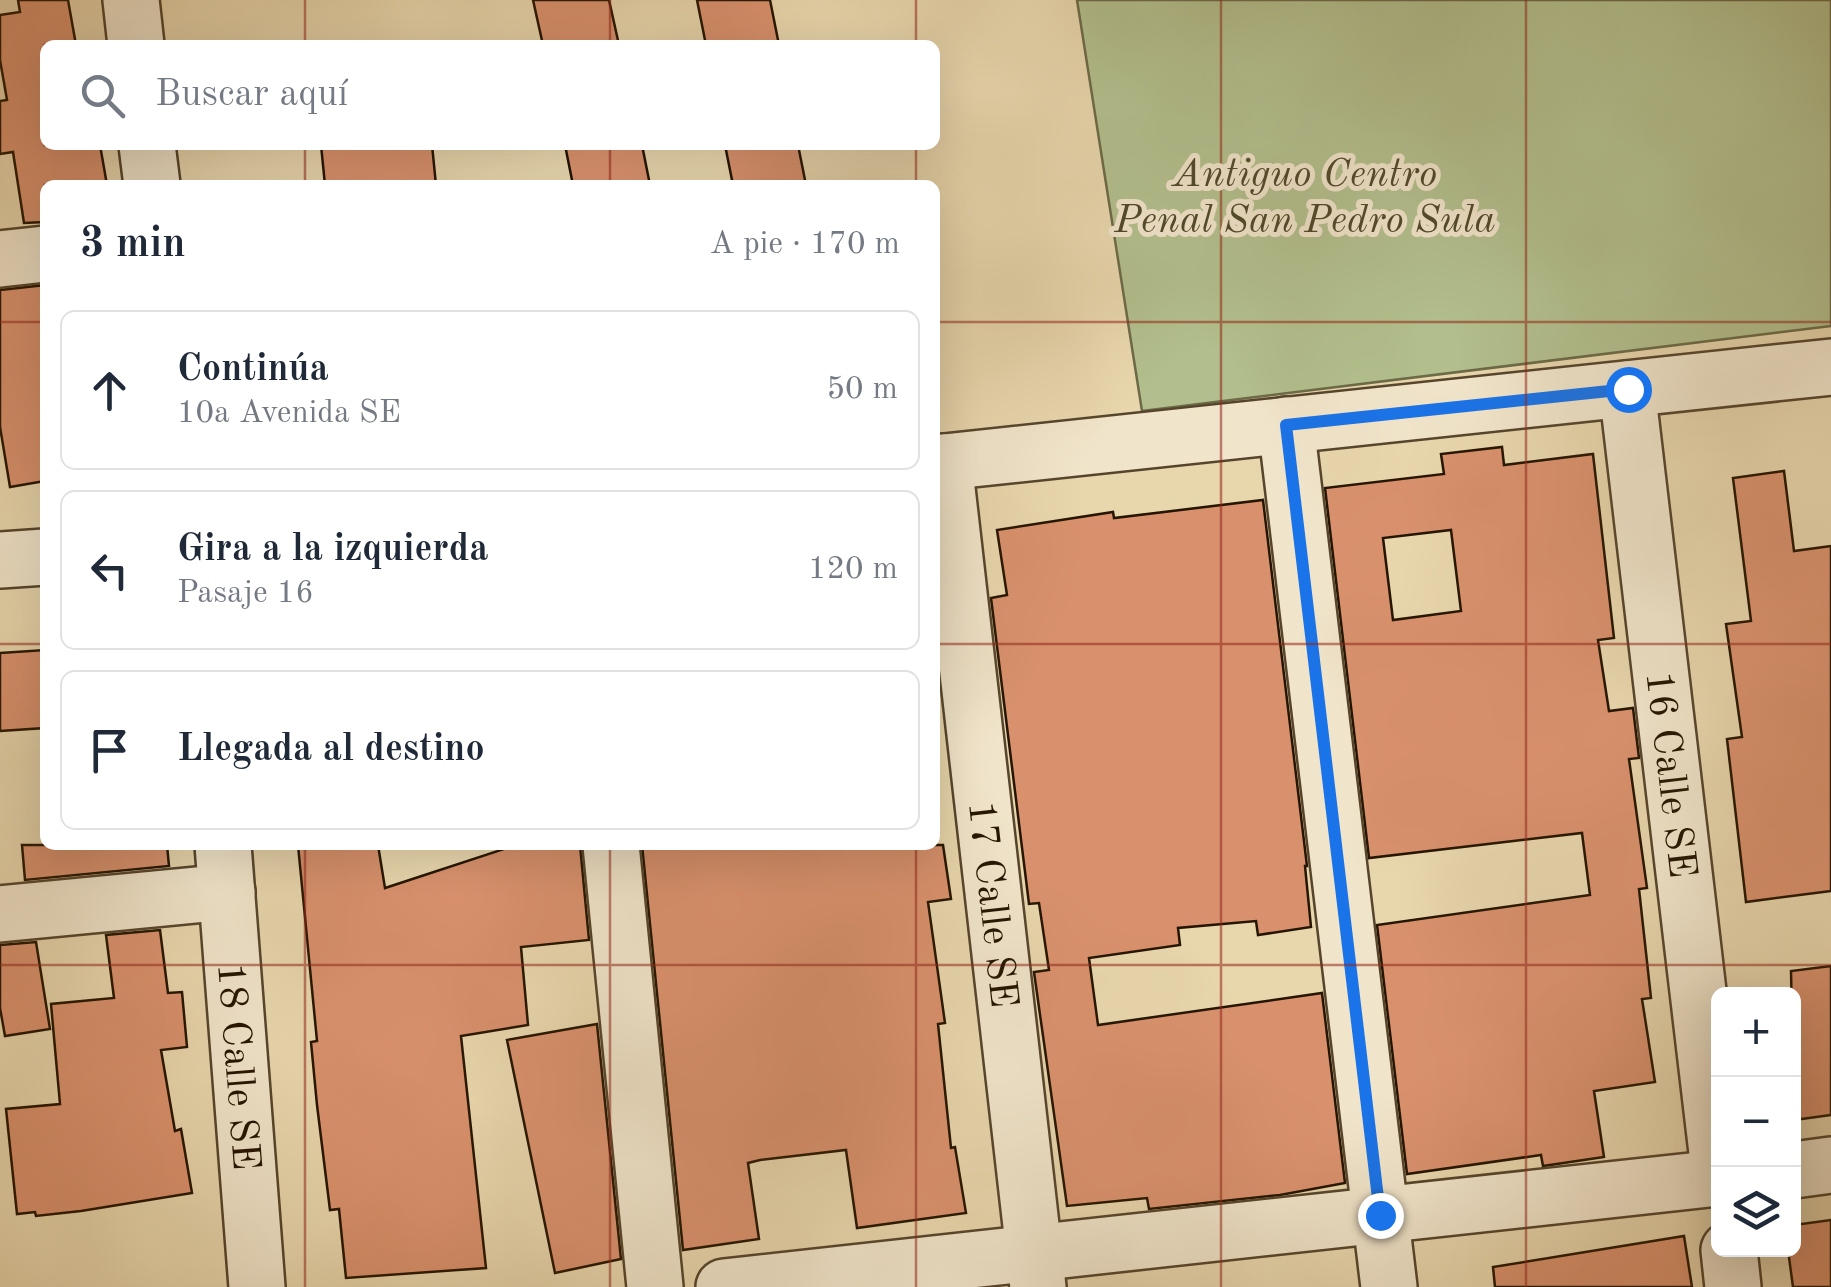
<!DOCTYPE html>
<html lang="es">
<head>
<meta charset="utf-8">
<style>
  :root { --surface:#fff; --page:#f2f2f3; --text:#1f2937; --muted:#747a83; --line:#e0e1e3 }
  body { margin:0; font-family:"Old Standard TT",serif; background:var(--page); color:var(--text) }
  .controls { position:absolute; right:30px; bottom:30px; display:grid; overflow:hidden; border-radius:15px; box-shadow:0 10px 40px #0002 }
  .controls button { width:90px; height:90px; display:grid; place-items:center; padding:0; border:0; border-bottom:2px solid var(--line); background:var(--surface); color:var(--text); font:50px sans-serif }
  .stop { position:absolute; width:30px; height:30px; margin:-22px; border:8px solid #1a73e8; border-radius:50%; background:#fff }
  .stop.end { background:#1a73e8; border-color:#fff; box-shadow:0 2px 10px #0008 }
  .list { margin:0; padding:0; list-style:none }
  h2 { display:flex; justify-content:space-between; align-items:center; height:130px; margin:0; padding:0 40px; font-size:42px }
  h2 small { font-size:32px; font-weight:400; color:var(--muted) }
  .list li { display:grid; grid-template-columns:65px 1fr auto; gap:30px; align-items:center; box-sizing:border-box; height:160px; margin:0 20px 20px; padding:0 20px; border:2px solid var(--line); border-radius:15px }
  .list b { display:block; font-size:38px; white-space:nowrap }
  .list p { margin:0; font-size:32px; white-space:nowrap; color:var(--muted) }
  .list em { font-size:32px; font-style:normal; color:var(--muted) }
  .icon { flex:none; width:55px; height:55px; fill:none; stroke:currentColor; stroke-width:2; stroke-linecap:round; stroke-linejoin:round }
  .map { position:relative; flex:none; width:1831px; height:1287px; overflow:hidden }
  .search { position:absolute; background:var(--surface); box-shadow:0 10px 40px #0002; left:40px; top:40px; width:900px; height:110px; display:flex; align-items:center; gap:25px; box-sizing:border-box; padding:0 35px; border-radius:15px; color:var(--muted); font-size:38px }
  .panel { position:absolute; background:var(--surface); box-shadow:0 10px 40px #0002; left:40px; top:180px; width:900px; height:670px; border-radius:15px }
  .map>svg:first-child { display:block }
  .green { fill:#b2be8d; stroke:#6c6a47; stroke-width:2.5 }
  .building { fill:#d9916d; stroke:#251501; stroke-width:2.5; fill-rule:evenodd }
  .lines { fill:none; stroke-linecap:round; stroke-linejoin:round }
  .minor-casing { stroke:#56452c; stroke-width:60 }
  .minor { stroke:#f0e4ca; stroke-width:55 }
  .route { stroke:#1a73e8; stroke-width:12 }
  .grid { fill:none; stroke:#8f2418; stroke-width:2.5; stroke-opacity:0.55 }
  .labels { text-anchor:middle; stroke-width:10; stroke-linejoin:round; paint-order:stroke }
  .park-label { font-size:40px; font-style:italic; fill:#4f482b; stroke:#f0e4ca }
  .street-label { font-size:40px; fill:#251501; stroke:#f0e4ca }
</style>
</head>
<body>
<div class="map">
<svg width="1831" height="1287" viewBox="0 0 1831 1287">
  <rect width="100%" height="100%" fill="#e8d6ad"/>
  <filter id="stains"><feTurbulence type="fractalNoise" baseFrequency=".002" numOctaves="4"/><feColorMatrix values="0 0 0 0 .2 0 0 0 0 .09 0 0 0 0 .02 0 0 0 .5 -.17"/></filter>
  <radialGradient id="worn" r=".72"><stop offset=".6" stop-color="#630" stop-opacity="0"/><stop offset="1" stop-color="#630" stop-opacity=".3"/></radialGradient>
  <path class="green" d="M1077,0H1831V326L1142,411Z"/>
  <g class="building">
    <path d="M18,0H68L76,45H45V145H100L107,185H45V222L24,223L13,152L0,154V101L7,100L0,60V15L20,12Z"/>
    <path d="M533,0H609L619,45H543Z"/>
    <path d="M697,0H770L779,45H706Z"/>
    <path d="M321,145H432L436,185H325Z"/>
    <path d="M565,145H642L650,185H573Z"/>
    <path d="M725,145H798L806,185H733Z"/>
    <path d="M45,285V481L10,487L0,427V290Z"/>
    <path d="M1502,447L1504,465L1593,454L1614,638L1598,640L1609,711L1633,708L1639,758L1629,759L1647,888L1639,889L1651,998L1642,999L1655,1082L1594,1091L1604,1157L1543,1166L1541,1155L1407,1174L1377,925L1590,895L1582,833L1369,858L1325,488L1444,474L1441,454ZM1451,530L1461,611L1393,620L1383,538Z"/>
    <path d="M1784,471L1794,551L1831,546V891L1746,902L1727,739L1742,737L1726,624L1751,621L1733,478Z"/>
    <path d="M1263,500L1307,866H1305L1311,927L1258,935L1256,921L1178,928L1180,945L1089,958L1098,1025L1322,993L1345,1183L1280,1195L1149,1209L1147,1198L1067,1206L1034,972L1049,970L1039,903L1029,904L991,598L1007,595L997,530L1113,512L1114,518Z"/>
    <path d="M45,650V728L0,731V653Z"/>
    <path d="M22,845H167L169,866L25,880Z"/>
    <path d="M298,845H378L385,888L516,845H580L589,940L521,947L528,1025L461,1036L486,1268L346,1278L339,1209L330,1210L317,1105L311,1042L317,1041Z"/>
    <path d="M642,845H943L951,899L928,902L945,1023L938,1024L951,1148L955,1147L966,1213L857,1228L846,1150L760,1160L748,1163L759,1239L683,1250Z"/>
    <path d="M160,930L168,993L182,992L187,1047L161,1050L175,1131L181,1129L192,1193L81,1211L36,1216L35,1212L17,1214L6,1109L60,1104L51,1004L114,998L106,935Z"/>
    <path d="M36,942L50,1029L5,1036L0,1008V945Z"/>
    <path d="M1831,966V1115L1794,1120L1791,971Z"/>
    <path d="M597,1024L621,1259L555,1273L507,1040Z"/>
    <path d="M1831,1220V1287H1793L1788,1250H1794V1225Z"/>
    <path d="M1684,1236L1692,1287H1495L1493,1267Z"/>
  </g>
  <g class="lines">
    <g class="minor-casing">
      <g id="minor">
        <path d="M131,0L136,45"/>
        <path d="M147,145L152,185"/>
        <path d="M0,259L45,254"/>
        <path id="s1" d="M1627,389L1718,1161"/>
        <path d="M1286,425L1389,1287"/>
        <path id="s2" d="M944,462L1038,1287"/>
        <path d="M935,463L1831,367"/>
        <path d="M0,560L45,557"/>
        <path id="s3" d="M223,845L257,1287"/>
        <path d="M611,845L655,1287"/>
        <path d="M0,914L227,892"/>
        <path d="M1794,1170L1831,1165"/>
        <path d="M1729,1250L1733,1287"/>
        <path d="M724,1287L1718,1178"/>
      </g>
    </g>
    <use href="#minor" class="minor"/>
  </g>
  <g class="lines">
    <path class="route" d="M1380,1215L1286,425L1628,389"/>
  </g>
  <path class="grid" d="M305,0V45M610,0V45M916,0V45M1221,0V1287M1526,0V1287M305,145V185M610,145V185M916,145V185M0,322H45M935,322H1831M0,644H45M935,644H1831M305,845V1287M610,845V1287M916,845V1287M0,965H1831"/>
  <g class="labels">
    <g class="park-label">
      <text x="1305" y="186">Antiguo Centro<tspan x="1305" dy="46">Penal San Pedro Sula</tspan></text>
    </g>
    <g class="street-label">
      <text dy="14" stroke="none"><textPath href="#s1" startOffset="388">16 Calle SE</textPath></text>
      <text dy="14" stroke="none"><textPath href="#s2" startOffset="445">17 Calle SE</textPath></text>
      <text dy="14" stroke="none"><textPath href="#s3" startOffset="222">18 Calle SE</textPath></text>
    </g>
  </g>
  <rect width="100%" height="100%" filter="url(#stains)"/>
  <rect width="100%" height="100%" fill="url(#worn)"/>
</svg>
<div class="controls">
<button>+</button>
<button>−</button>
<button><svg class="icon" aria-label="layers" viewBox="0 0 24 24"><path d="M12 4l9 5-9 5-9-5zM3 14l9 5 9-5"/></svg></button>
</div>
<div class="stop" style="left:1628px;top:389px"></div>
<div class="stop end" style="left:1380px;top:1215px"></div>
<div class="search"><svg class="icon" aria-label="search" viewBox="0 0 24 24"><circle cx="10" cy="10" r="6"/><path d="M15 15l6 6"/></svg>Buscar aquí</div>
<section class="panel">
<h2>3 min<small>A pie · 170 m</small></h2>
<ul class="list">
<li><svg class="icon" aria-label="ahead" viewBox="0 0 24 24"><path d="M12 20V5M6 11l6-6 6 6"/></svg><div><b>Continúa</b><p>10a Avenida SE</p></div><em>50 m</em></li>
<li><svg class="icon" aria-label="left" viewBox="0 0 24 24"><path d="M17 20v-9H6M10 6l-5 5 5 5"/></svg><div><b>Gira a la izquierda</b><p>Pasaje 16</p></div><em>120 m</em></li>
<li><svg class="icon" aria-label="arrive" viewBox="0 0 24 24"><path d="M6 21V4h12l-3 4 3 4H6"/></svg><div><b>Llegada al destino</b></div></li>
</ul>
</section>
</div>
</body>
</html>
